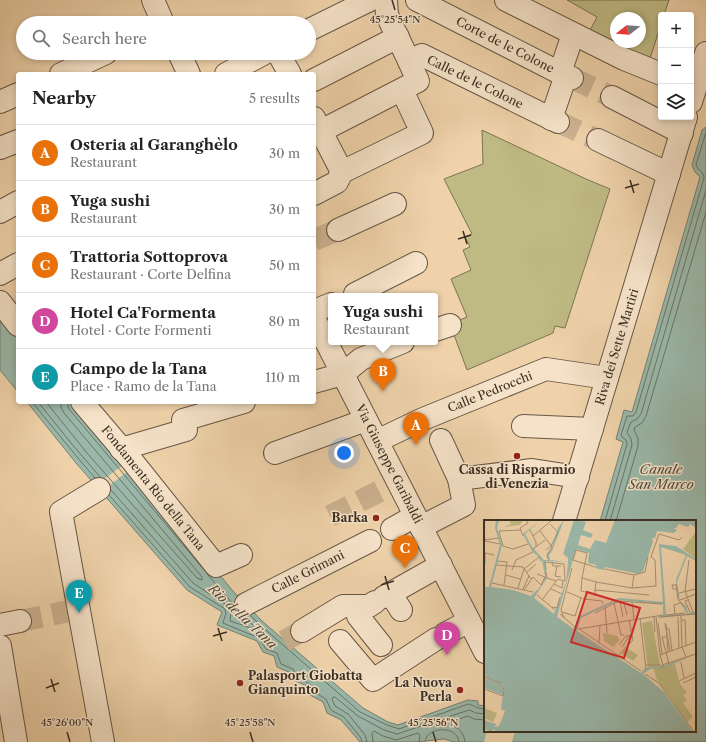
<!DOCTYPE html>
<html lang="en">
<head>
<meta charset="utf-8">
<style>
  :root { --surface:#fff; --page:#f6f6f6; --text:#222; --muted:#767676; --line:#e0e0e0; --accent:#8f2418 }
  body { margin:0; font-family:"Libre Caslon Text",serif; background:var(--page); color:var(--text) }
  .controls { position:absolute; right:12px; top:12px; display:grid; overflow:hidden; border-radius:4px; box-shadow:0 2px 6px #0003 }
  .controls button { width:36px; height:36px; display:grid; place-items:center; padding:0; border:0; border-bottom:1px solid var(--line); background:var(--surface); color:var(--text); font:20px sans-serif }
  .compass { position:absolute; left:610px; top:12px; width:36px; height:36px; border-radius:50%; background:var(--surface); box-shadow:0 2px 6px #0003; rotate:253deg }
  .you { position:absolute; left:344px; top:453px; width:14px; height:14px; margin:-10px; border:3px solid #fff; border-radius:50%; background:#1a73e8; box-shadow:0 0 0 6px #1a73e833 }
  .badge { display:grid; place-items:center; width:26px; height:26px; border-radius:50%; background:var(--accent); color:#fff; font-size:13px; font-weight:700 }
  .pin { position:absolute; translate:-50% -33px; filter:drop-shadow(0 1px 2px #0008) }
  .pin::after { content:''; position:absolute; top:21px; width:14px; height:12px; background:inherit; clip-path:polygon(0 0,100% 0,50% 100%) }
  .popup { position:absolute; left:328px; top:293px; width:110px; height:52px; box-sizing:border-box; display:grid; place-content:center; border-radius:4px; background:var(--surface); filter:drop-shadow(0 1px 3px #0005); font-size:13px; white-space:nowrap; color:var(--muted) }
  .popup b { font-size:15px; color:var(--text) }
  .popup::after { content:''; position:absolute; left:50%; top:100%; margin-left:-8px; border:8px solid transparent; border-top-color:var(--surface) }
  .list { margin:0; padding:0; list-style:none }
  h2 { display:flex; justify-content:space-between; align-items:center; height:52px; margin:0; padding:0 16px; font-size:17px }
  h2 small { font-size:13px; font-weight:400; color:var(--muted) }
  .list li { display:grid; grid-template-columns:26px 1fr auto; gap:12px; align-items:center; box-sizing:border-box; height:56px; padding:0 16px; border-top:1px solid var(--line) }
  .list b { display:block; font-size:15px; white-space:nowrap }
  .list p { margin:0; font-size:13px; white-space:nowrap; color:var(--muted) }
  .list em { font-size:13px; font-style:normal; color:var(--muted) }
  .icon { flex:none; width:22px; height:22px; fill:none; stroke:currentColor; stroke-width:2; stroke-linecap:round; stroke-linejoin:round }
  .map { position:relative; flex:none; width:706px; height:742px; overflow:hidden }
  .search { position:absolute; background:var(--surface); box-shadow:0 2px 6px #0003; left:16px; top:16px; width:300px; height:44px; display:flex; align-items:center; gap:10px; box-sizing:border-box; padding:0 14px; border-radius:22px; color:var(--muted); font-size:15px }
  .panel { position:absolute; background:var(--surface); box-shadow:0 2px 6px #0003; left:16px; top:72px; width:300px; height:332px; border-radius:4px }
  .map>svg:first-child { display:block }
  .green { fill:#bfba84; stroke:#7c7454; fill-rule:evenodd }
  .water { fill:#9ab8aa; stroke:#748174 }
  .pier { fill:#efd2aa }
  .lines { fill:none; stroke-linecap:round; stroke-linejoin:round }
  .shore { stroke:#6a7366; stroke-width:1 }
  .minor-tunnel { stroke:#cbb18f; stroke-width:22; stroke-dasharray:22 11; stroke-linecap:butt }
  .minor-casing { stroke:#675745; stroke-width:24 }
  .minor { stroke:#f5e2c8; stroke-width:22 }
  .ticks { fill:none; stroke:#3a2e23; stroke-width:1.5 }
  .poi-dot { fill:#8f2418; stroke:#f5e2c8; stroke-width:1.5 }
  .labels { text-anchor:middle; stroke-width:3; stroke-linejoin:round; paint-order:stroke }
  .street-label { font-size:12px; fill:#3a2e23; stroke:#f5e2c8 }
  .poi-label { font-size:12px; font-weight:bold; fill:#3a2e23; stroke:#f5e2c8; text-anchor:end }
  .water-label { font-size:13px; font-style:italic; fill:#4d4a3e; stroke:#f5e2c8 }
  .inset-river { fill:none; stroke:#9ab8aa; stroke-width:2 }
  .inset-road { fill:none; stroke:#a79074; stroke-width:1 }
  .view { fill:#d62828; fill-opacity:0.15; stroke:#d62828; stroke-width:2 }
  .inset-edge { fill:none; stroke:#3a2e23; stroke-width:2 }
  .ticks-label { font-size:10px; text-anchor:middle; fill:#3a2e23; stroke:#f5e2c8; stroke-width:3; stroke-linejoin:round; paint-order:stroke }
</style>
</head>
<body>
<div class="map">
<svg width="706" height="742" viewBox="0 0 706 742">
  <rect width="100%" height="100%" fill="#efd2aa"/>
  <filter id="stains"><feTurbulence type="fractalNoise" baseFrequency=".005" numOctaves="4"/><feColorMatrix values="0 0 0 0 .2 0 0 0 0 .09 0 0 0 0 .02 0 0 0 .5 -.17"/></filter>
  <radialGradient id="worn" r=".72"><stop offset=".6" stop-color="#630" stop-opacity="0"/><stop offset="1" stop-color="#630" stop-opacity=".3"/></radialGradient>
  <g class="green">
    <path d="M567,0H669L664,15H661V24L649,62L589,32L597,17ZM616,18H640V42H616Z"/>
    <path d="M482,130L586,179L610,189L565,328L555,326L553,333L467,370L450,324L467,317L451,279L471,270L463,250L470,247L465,237L472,234L444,179L483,164Z"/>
  </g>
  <g class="water">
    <path d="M706,127V742H454L444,739L416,742H360L341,720L327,713L323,702L310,695L307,686L293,680L291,673L277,667L274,656L263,652L257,641L217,625L222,612L187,590L76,463L27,402H75L233,591L262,621L363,708L388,722L398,725L468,700L478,701V705L485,706V731H695V521H600L623,442L616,439L624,410L632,412L700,177L695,172L692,165L702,130Z"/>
    <path d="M0,313L18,335V392L0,370Z"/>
  </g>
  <g class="pier">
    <path d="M127,462L132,468L101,492L96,485Z"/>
    <path d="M487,731H515L512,742H484Z"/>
  </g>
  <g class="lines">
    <g class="shore">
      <path d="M32,402C53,427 73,453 95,478"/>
      <path d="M38,402L71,443L101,478"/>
      <path d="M46,402L87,453L197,578L202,580V577L64,413L61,407V402"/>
      <path d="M67,402L69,409L205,571"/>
      <path d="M111,490L193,583L228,606L231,612L230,621L254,629V626L244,616"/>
      <path d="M109,495L190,587L225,609L226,613L223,623L259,638L266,649L277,653L281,664L293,669L297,677L310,684L314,692L326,699L331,710L344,717L361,738L362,742"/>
      <path d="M605,521L627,444L626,440L622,437L621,435L627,416H633L636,412L704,178C704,172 698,171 696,165L706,132"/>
      <path d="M610,521L632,445L631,439L627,432L631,422L637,419L641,414L706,190"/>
      <path d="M616,521L638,446V438L634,430L635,427L642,423L646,416L706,212"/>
      <path d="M207,574L234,605"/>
      <path d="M250,615L259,624L360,712L387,725L399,729L468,704C475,705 476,709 485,709"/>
      <path d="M367,742L365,735L348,714L335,706L332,699L333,697H335L358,716L384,730L397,734L469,710L476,713L485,714"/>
      <path d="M373,742L372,733L374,731L383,736L396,740L418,733L420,735L419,742"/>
      <path d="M425,742C426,726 458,725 459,742"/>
      <path d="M465,742C464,733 459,728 451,725V722L468,716L474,719L485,720"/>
    </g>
    <g class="minor-tunnel">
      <path d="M572,78L612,97"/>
      <path d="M558,122L598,140"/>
      <path d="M314,240L338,230"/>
      <path d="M330,516L398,482"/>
      <path d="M20,621L79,609"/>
      <path d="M284,641L302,631"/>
    </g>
    <g class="minor-casing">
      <g id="minor">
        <path d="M153,0L163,23"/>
        <path d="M386,0L387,15L409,61L422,55L558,122"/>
        <path d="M417,0L560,73L572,78"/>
        <path d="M506,0L624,59L661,74"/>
        <path d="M309,30L370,0"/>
        <path d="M179,53L189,74"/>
        <path d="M278,53L290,74"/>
        <path d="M560,73L573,34"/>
        <path d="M61,74L106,53"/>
        <path d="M226,74L265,53"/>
        <path d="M314,80L398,37"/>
        <path d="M612,97L682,133"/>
        <path d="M0,102L18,94"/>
        <path d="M691,102L706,53"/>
        <path d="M314,118L342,172"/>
        <path d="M551,119L566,75"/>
        <path d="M321,131L418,81L409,61"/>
        <path d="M598,140L669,174"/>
        <path d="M0,148L18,141"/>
        <path d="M314,194L337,182L342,172L422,133L402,90"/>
        <path d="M0,212L18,202"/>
        <path d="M338,230L395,204"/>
        <path d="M0,274L18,264"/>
        <path d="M355,294L416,263"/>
        <path d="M0,302L18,325"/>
        <path d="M314,311L331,304"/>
        <path d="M314,318L485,652"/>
        <path d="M435,330L450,325"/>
        <path d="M314,382L343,374L361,359L403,342"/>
        <path d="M82,402L133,462L216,566L241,555"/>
        <path d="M523,426L592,429"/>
        <path d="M377,441L423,419L546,369L607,378"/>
        <path d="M121,449L186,430L183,420L244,402"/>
        <path d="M275,453L366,420"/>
        <path d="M459,479L532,470L578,477"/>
        <path d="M99,489L61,512L103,742"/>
        <path d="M564,521L686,117"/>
        <path d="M421,527L464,505L459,479L441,440"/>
        <path d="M392,529L415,516"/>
        <path d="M390,593L401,610"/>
        <path d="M384,597L441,565"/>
        <path d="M246,604L370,541"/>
        <path d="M358,616L381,645"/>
        <path d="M0,625L20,621"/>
        <path d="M302,631L343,606H369L375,602"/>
        <path d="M445,634L469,621"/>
        <path d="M340,641L373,680L436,639"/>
        <path d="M0,646L16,742"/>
      </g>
    </g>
    <use href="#minor" class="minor"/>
  </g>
  <path class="ticks" d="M392,0L395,10M630,180L634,193M625,188L639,184M463,231L467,244M458,239L471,235M385,576L389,590M381,585L394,581M218,628L222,641M213,636L227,632M51,679L55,692M46,688L59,683M67,732L70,742M250,732L253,742M433,732L436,742"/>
  <g class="poi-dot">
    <circle cx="517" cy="456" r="4"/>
    <circle cx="376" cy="518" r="4"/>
    <circle cx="240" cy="683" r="4"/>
    <circle cx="460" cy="690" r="4"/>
  </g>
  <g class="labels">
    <g class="street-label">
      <text transform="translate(505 45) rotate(27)" y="4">Corte de le Colone</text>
      <text transform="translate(475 82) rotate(26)" y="4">Calle de le Colone</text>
      <text transform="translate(617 347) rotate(-73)" y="4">Riva dei Sette Martiri</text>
      <text transform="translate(490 392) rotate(-22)" y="4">Calle Pedrocchi</text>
      <text transform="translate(389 464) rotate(63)" y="4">Via Giuseppe Garibaldi</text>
      <text transform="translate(153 488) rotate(51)" y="4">Fondamenta Rio della Tana</text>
      <text transform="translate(308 572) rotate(-27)" y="4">Calle Grimani</text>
    </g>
    <g class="poi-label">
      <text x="517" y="474" text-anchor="middle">Cassa di Risparmio<tspan x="517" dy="14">di Venezia</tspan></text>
      <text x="368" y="522">Barka</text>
      <text x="248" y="680" text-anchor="start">Palasport Giobatta<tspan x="248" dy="14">Gianquinto</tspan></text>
      <text x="452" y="687">La Nuova<tspan x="452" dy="14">Perla</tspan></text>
    </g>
    <g class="water-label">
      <text x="661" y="474">Canale<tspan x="661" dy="15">San Marco</tspan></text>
      <text transform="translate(243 616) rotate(43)" y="5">Rio della Tana</text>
    </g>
  </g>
  <g transform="translate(484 520)">
    <rect width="212" height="212" fill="#efd2aa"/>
    <path d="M25,0H39L36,5L19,7L27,4ZM211,13L212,14V39L199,29ZM168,101L176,146L164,148L158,103ZM119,113L133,116L136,120L129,127L120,121ZM143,128L154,135L149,141L137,133ZM191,144L195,162L203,173L199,175L203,181L199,183L209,197L203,202L172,158L170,149ZM0,188L13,193L9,202L0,198Z" fill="#bfba84"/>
    <path d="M12,0H15L13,8L18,25L7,67L29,70L47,76L57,66L61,56L58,40L48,31L39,14L57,0L41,14L48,27L60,40H64L63,34L67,30L74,8L80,0L68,31L65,35L66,40L84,42V38L79,34L90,0L102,2L99,10L109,14L107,18L97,15L94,25L106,29L111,20L122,23L131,0H212V8L206,4L204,7L195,4L192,8H189L193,10L190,13L173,11L171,18H168L169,22L159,51L155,54L121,47L120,50L111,48L112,45L104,43L105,33L92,29L73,97L90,109L94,97L135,78L179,82L175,24L192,26L212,39V41L203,36L193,62L196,81L202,86L204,93L212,91V94L175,98L179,95V84L135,80L97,98L93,111L157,153L161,148L179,146L212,134L180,148L166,149L159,154L180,172L209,212H12L10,209L8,212L0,209V200L12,204L11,207L15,206L21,191L17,189L19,175L0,168V158L15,163L21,170L18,164L0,157V67H5L16,25L11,8ZM177,27L202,35L192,60L193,75L203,94L182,95ZM61,41L84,42L82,62L70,94L50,78L63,58Z" fill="#9ab8aa" fill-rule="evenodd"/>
    <path class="inset-river" d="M0,77L18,98L54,112L126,162L172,200L182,212M0,79L18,112L47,122L119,172L160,212M0,86L45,88M55,87L59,106L130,156L158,169M0,89L54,87M0,92L18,93L57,108L129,158L181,178M57,94L60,104L132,154L156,163L163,159M0,98L18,96L56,110L127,160L163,172M0,99L18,101L53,114L124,164L169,202L178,212M0,103L18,104L51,116L123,166L173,212M0,106H18L50,118L121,168L169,212M0,109H18L48,120L120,170L164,212M0,113L18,114L46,124L117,174L156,212M0,128L27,164L56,212M163,159L160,166L191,212M160,171L186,212M181,179V194L196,212"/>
    <path class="inset-road" d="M46,10L52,22V27M15,11L19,26L29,29M15,11L37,10M56,11L68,27L63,35L64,39M0,12L1,21L16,24M39,16L36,8L44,3L42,0M49,16L68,0M0,20L15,18M29,29L44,24M49,29L61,20M62,30L67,26L74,12L66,4M89,40L92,30L103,33L98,58L112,62M89,40L111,47M205,40L201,71L209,92M13,41L23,42L20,65M68,42L69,46H77M1,44V33L10,35M12,45L39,47L47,59M73,46L71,56L77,57M121,49L150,55L148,68M28,50L32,40L49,32M62,50L61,42L80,44L81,61L73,59M43,52L52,44M62,52L63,58L72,61M22,55L36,59M150,55L161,52L164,37M98,58L97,71L111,74M8,63L49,72M70,64L78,68L79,61M192,64L194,79L199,86M192,65H188L189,69H193M34,68L40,49L55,37L57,41M39,69L45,56M67,69L78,74M40,70L49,57L57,65L61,57L53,54M111,70L112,62L148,68L172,66L171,40L167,37L175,14L195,20L198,17M83,72L100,79L118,81L119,84M195,73L212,69M53,75L71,90M111,76V70L165,75M58,80L73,60M196,80L212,74M204,80L201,81L206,92M136,81L139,97M148,82L150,99M130,83L137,115H140M140,83L143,95M68,87L73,88L76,77M121,87L123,113M78,92L91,96L97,78M111,93L135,81L178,84M76,94L91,107M191,94L190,85L196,83M182,95L201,93M197,96L198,127L202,137M170,97L171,112M172,97L176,135M174,97L212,94M194,97L195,128M80,98L77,90L88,48M156,98L162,149M197,100H201L202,126M174,103L178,134M181,103L186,131M182,104L184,132M94,109L179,95M95,109L157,151M183,109H185L188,131M182,117H178L185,144M115,123L116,105M135,125L142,116H148M138,127L146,115M134,136L149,120L145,100M197,142L200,158M161,145H177M178,145L212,134M177,146H179L176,135L212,122M161,154L175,163L210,212M0,157L16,163L20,169M195,161L212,153M199,163L212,157M0,169L19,176L20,171"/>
    <path class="view" d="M103,72L156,88L140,138L87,122Z"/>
    <rect width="212" height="212" class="inset-edge"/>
  </g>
  <g class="ticks-label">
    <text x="395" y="23">45°25'54"N</text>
    <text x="67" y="726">45°26'00"N</text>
    <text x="250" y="726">45°25'58"N</text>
    <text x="433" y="726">45°25'56"N</text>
  </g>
  <rect width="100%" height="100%" filter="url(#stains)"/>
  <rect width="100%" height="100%" fill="url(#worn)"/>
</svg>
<div class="controls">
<button>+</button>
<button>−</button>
<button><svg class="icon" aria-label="layers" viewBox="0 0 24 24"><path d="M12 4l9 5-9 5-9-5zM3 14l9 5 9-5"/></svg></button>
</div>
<svg class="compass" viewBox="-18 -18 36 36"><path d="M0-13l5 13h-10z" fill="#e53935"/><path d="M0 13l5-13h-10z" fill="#767676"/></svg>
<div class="you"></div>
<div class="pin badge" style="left:416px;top:445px;background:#e8710a">A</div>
<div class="pin badge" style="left:383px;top:391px;background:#e8710a">B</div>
<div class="popup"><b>Yuga sushi</b>Restaurant</div>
<div class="pin badge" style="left:405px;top:568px;background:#e8710a">C</div>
<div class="pin badge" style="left:447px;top:655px;background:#d1479c">D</div>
<div class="pin badge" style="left:79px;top:613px;background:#0f9aa8">E</div>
<div class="search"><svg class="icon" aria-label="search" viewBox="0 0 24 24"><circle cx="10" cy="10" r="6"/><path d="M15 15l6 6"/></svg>Search here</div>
<section class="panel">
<h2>Nearby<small>5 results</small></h2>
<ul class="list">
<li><span class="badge" style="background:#e8710a">A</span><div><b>Osteria al Garanghèlo</b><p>Restaurant</p></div><em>30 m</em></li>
<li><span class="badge" style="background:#e8710a">B</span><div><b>Yuga sushi</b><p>Restaurant</p></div><em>30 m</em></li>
<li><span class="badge" style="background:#e8710a">C</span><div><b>Trattoria Sottoprova</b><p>Restaurant · Corte Delfina</p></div><em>50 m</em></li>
<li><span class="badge" style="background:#d1479c">D</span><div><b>Hotel Ca'Formenta</b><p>Hotel · Corte Formenti</p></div><em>80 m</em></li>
<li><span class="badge" style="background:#0f9aa8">E</span><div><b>Campo de la Tana</b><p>Place · Ramo de la Tana</p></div><em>110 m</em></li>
</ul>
</section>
</div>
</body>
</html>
